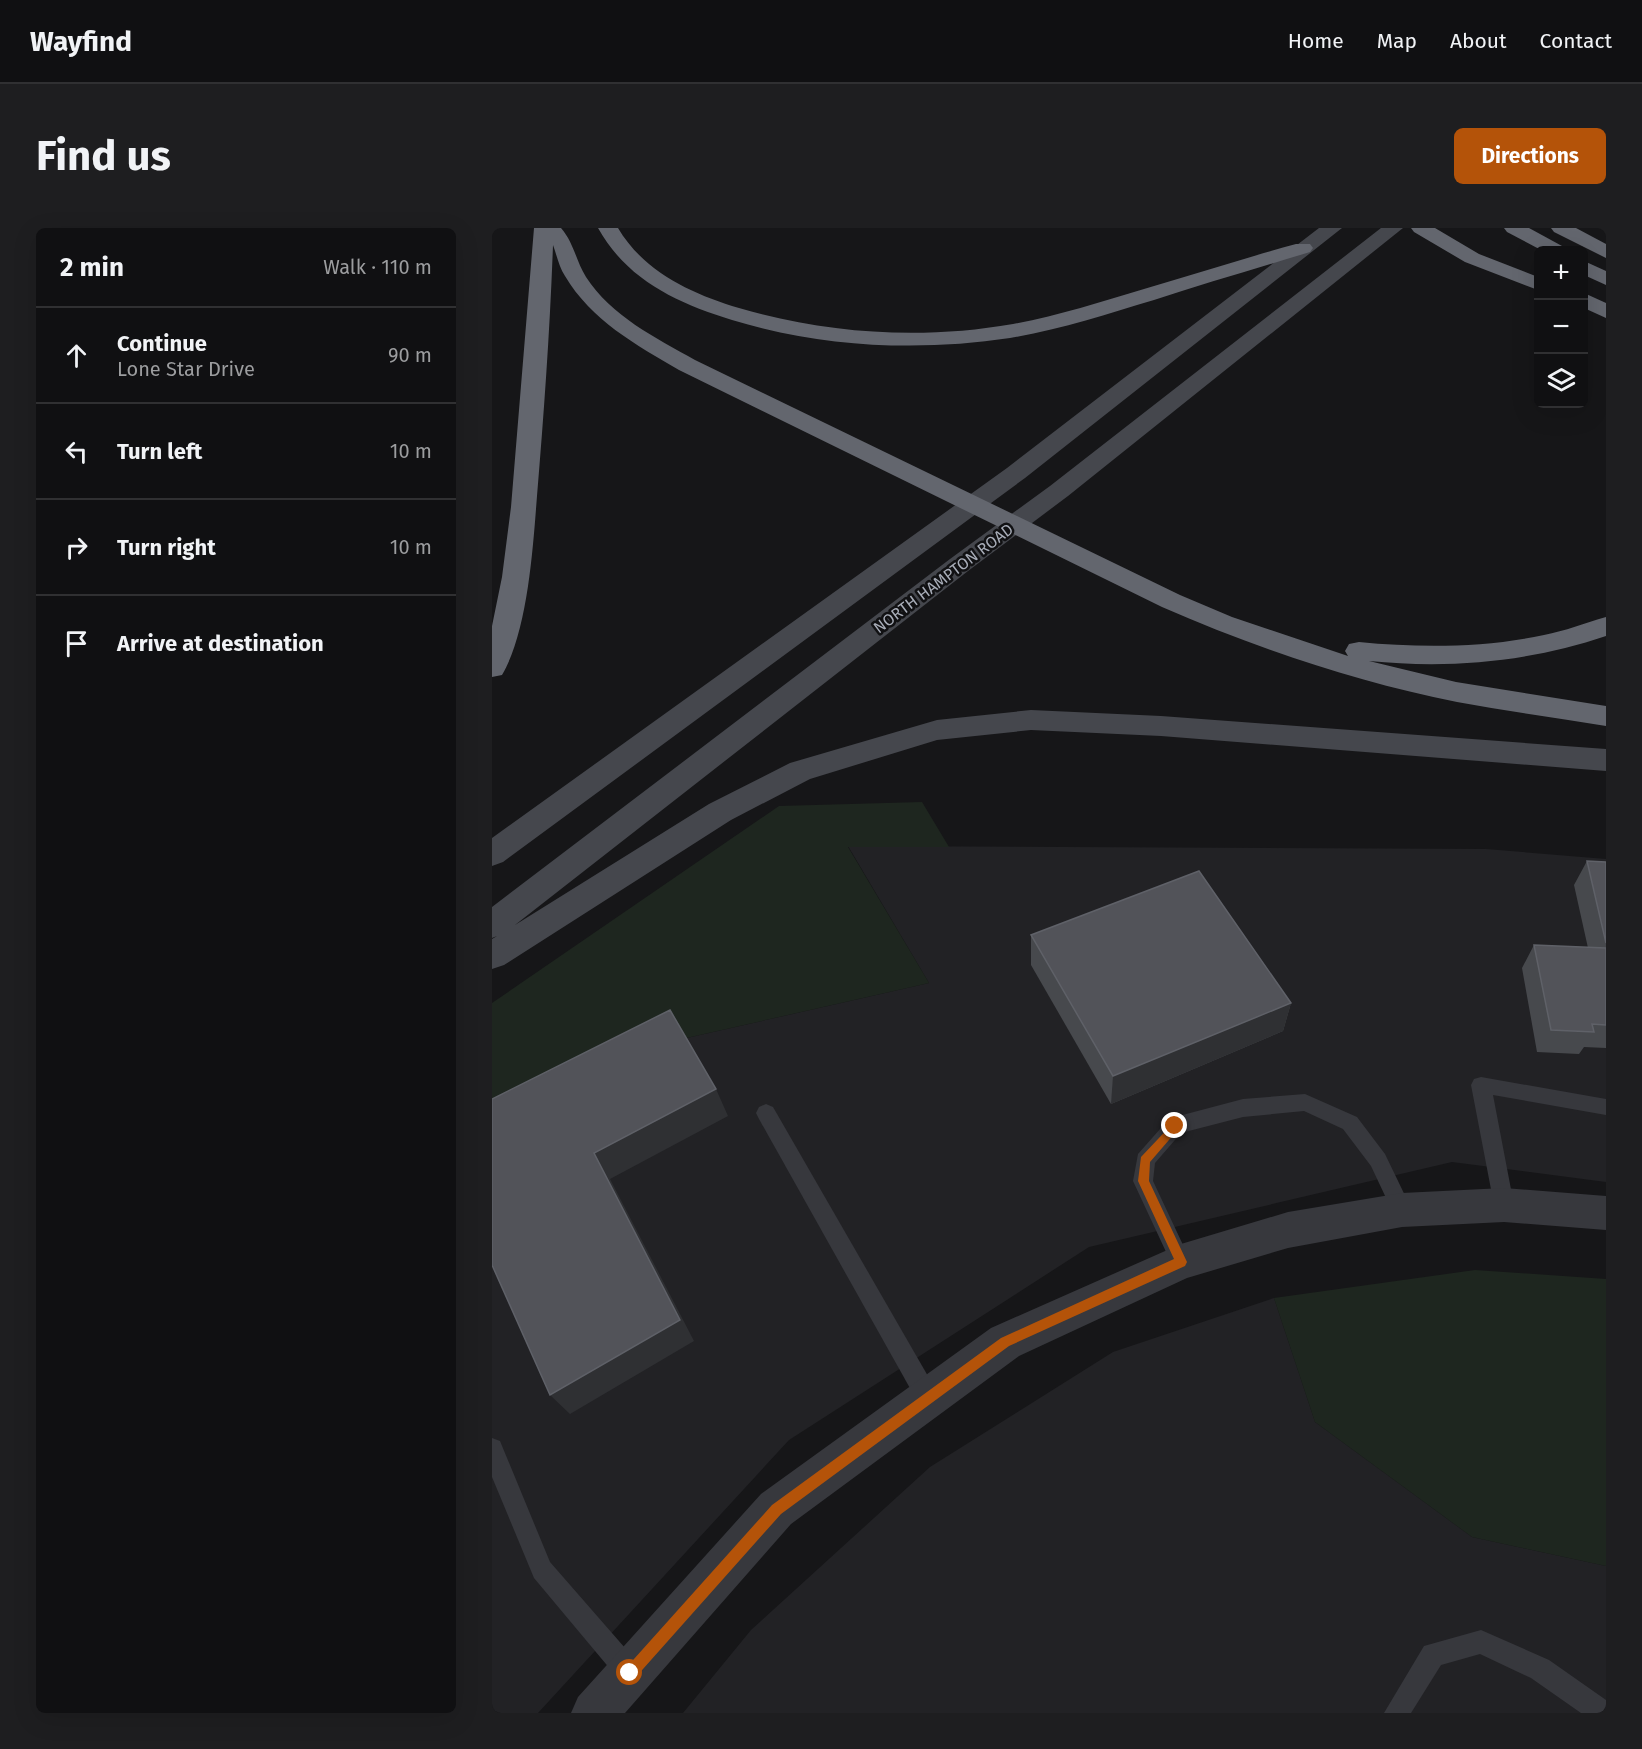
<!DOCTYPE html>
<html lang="en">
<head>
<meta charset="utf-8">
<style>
  :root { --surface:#101012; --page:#1e1e20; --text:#f1f3f6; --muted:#9c9d9f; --line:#303032; --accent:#b45309 }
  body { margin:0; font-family:"Fira Sans",sans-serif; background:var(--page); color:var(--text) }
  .controls { position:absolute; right:18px; top:18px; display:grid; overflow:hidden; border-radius:9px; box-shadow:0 6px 24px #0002 }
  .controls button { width:54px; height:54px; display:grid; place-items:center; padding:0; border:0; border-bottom:2px solid var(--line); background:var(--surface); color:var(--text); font:30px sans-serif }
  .stop { position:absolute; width:18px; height:18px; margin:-14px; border:4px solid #b45309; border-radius:50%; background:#fff }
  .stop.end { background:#b45309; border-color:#fff; box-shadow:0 2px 6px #0008 }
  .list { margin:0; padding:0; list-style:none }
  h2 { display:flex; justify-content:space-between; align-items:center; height:78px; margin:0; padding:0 24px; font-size:26px }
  h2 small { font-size:20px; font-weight:400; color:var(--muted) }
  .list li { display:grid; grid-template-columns:39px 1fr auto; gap:18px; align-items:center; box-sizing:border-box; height:96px; padding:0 24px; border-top:2px solid var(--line) }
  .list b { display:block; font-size:22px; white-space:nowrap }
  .list p { margin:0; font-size:20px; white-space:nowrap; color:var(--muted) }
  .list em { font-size:20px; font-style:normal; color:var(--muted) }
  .icon { flex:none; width:33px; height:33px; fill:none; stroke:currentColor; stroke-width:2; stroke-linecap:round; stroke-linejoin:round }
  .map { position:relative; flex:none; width:1114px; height:1485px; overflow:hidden; border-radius:9px }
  header { display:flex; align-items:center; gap:36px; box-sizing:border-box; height:84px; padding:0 30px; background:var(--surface); border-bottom:2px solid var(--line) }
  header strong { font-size:28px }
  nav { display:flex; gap:33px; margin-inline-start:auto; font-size:21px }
  .intro { display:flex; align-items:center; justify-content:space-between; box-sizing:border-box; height:144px; padding:0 36px }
  h1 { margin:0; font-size:42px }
  .button { padding:15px 27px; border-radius:9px; background:var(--accent); color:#fff; font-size:21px; font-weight:700 }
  main { display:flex; gap:36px; padding:0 36px }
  aside { flex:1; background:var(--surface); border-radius:9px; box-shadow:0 6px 24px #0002 }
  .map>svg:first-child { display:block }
  .built { fill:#222225 }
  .green { fill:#1e261f }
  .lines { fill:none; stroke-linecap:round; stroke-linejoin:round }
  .lane { fill:#37383d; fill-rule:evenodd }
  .street { fill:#37383d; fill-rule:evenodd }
  .secondary { fill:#45474d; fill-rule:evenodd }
  .highway { fill:#63666e; fill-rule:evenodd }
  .wall { fill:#47494d }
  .shaded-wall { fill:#2f3033 }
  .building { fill:#525359; stroke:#5f6168; stroke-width:1.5 }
  .route { fill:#b45309 }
  .labels { text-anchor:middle; stroke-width:5; stroke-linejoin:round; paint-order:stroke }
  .far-street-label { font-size:16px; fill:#a8adb8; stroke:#111113 }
</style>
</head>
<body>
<header>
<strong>Wayfind</strong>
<nav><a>Home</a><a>Map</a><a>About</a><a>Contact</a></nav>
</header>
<div class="intro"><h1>Find us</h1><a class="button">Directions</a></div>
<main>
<aside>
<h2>2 min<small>Walk · 110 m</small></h2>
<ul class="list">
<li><svg class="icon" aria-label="ahead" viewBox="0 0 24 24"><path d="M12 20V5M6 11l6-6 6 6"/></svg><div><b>Continue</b><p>Lone Star Drive</p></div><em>90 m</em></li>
<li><svg class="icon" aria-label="left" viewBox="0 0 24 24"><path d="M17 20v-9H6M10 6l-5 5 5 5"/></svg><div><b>Turn left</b></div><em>10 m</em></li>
<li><svg class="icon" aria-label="right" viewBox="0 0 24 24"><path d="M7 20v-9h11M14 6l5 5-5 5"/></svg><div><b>Turn right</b></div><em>10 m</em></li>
<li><svg class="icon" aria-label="arrive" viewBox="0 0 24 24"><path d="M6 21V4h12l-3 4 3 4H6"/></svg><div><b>Arrive at destination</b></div></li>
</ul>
</aside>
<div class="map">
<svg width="1114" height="1485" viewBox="0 0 1114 1485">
  <rect width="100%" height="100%" fill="#161618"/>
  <g class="built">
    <path d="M356,618L994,621L1114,631V954L960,934L597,1019L297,1212L46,1485H0V907L190,811L437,755Z"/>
    <path d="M782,1070L823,1194L980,1309L1114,1338V1485H191L259,1402L438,1239L621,1124Z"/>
  </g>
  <g class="green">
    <path d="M430,574L457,619H356L437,755L190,811L0,907V775L287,578Z"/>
    <path d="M983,1042L1114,1051V1338L980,1309L823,1194L782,1070Z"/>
  </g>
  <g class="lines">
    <g class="lane">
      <path d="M989,849L1114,871V887L1001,867L1022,977L1019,984L1012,986L1005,984L1002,977L979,857L982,851Z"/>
      <path d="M813,866L865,889L893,926L920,982L917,989L910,991L903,989L879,938L851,901L812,883L751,889L689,905L663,935L661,953L699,1034L696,1041L689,1044L682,1041L641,953L646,926L676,892L683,889L751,871Z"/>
      <path d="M274,876L281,879L444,1162L447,1170L444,1178L436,1181L428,1178L267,891L264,885L267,879Z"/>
      <path d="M0,1210L8,1213L58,1334L147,1436L150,1445L147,1454L138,1457L129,1454L42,1350L0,1249Z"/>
      <path d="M989,1402L1057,1432L1114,1472V1485H1089L1039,1450L988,1426L949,1437L919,1485H892L932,1418Z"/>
    </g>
    <path class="street" d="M1012,960L1114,968V1002L1012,994L910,999L796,1020L695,1050L527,1128L299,1296L133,1485H79L86,1469L269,1266L499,1100L689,1016L796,984L910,965Z"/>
    <g class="secondary">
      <path d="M827,0H850L533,250L11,634L0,638V610L515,240Z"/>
      <path d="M889,0H911L576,268L476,343L23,697L217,576L298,535L445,492L539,482L669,488L1114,521V543L669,508L539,502L445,512L318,551L239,592L12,737L0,741V711L5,708L0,710V679L458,331L558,258Z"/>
    </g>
    <g class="highway">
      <path d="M42,0H69C82,15 84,33 94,49C119,88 164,110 203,132L688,367L740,389L856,428L853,423L857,416L867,414C929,420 990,420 1052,407C1073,403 1093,395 1114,389V408C1037,434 958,441 877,433L964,454L1114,478V498C1064,490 1014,483 965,474C864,454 764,420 670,379L187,142C144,117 99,92 73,48C67,39 65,28 61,17C58,101 52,185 45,268C41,319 36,403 10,447L0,449V398L10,349L19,279Z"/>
      <path d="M106,0H126C152,44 200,66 247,80C335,106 430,112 521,96C565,88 609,74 652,61C703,46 753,30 804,16H818L821,20L818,24C766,40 714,55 662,72C615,86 567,102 518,110C425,124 330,119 240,92C185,75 135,52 106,0Z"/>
      <path d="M919,0H943L987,26L1046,49V62L973,34L922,4Z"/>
      <path d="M1012,0H1037L1070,18L1073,22H1049L1015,4Z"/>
      <path d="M1059,0H1084L1114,16V30L1062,4Z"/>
      <path d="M1092,33L1114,43V57L1092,47Z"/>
      <path d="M1092,65L1114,75V90L1092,80Z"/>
    </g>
  </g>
  <g class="wall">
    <path d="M1095,633L1114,634V820L1092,819L1087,826L1045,824L1030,740L1042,717L1096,720L1082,657Z"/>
    <path d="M539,707L799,775L791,803L619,876L539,737Z"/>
  </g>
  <g class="shaded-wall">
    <path d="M799,775L791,803L619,876L621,848Z"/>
    <path d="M224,861L236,888L118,951L202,1113L78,1186L58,1167L102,925Z"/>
  </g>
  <g class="building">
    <path d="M1095,633L1114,634V715Z"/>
    <path d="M707,643L799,775L621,848L539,707Z"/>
    <path d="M1042,717L1114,720V797L1100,796L1102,804L1059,802Z"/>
    <path d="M178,782L224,861L102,925L188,1092L58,1167L0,1037V871Z"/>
  </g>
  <path class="route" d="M683,893L689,898L658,934L657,953L695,1034L693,1038L517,1118L289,1286L143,1450L138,1452L133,1450L131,1445L133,1441L280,1277L509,1110L682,1031L646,953L649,929Z"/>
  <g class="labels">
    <g class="far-street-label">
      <text transform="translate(451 350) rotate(-37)" y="6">NORTH HAMPTON ROAD</text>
    </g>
  </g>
</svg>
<div class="controls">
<button>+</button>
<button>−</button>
<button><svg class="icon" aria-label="layers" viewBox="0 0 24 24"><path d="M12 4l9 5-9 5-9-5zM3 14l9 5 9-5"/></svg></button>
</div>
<div class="stop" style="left:138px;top:1445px"></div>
<div class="stop end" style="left:683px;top:898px"></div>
</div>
</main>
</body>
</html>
